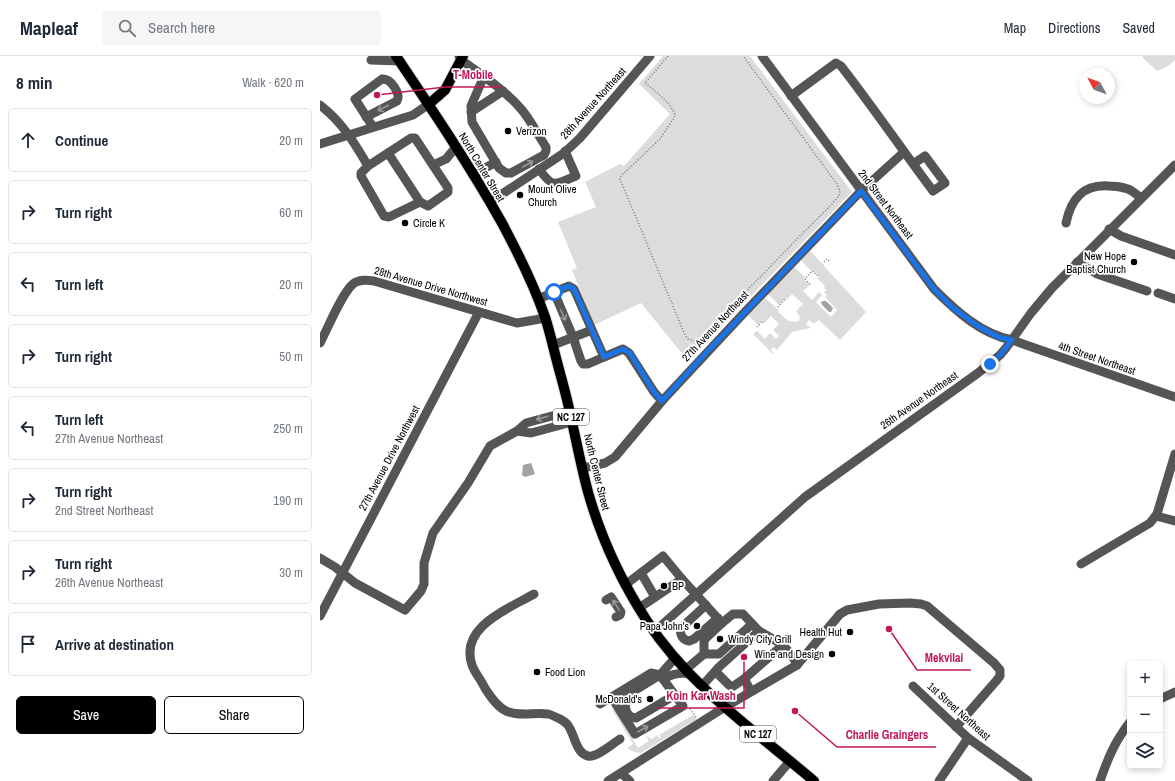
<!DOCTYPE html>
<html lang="en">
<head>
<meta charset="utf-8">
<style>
  :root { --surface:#fff; --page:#f6f6f7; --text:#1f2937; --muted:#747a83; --line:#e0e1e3; --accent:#000 }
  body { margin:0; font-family:"Archivo Narrow",sans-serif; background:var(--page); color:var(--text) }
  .controls { position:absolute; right:12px; bottom:12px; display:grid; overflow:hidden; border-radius:6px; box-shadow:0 2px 6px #0003 }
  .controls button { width:36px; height:36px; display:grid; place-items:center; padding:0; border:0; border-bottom:1px solid var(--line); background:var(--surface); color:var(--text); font:20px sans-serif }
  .compass { position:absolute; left:759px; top:12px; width:36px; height:36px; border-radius:50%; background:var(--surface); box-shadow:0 2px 6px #0003; rotate:311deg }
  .stop { position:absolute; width:12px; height:12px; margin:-9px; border:3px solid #1a73e8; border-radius:50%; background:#fff }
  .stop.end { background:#1a73e8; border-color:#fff; box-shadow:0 1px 4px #0008 }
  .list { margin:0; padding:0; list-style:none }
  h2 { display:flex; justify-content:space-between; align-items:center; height:52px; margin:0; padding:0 16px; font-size:17px }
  h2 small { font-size:13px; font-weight:400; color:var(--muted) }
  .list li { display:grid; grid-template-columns:26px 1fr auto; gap:12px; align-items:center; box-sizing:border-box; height:64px; margin:0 8px 8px; padding:0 8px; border:1px solid var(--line); border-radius:6px }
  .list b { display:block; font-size:15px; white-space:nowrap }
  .list p { margin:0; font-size:13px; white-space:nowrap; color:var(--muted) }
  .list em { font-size:13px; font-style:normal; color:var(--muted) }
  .actions { display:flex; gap:8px; padding:12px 16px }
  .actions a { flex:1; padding:9px 0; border:1px solid var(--accent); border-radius:6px; text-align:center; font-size:14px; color:var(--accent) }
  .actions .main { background:var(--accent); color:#fff }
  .icon { flex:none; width:22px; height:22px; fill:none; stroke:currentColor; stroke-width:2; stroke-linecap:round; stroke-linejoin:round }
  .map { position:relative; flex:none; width:855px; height:725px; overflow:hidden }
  header { display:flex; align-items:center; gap:24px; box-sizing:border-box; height:56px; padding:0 20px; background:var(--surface); border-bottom:1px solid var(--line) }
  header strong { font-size:19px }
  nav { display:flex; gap:22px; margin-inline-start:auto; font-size:14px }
  .search { width:280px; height:36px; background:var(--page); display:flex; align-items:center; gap:10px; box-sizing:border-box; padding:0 14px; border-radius:6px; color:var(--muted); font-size:15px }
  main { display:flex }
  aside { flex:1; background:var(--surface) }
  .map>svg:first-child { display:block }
  .green { fill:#dcdcdc }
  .water { fill:#a3a3a3 }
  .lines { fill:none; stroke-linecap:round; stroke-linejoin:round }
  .major-casing { stroke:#dbdbdb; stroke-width:12 }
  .path { stroke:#777; stroke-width:1.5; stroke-dasharray:1 2; stroke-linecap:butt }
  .minor { stroke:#555; stroke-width:9 }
  .major { stroke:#000; stroke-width:10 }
  .oneway { stroke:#999 }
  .route { stroke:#1a73e8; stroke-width:5 }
  .poi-dot { fill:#000; stroke:#fff; stroke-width:1.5 }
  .labels { text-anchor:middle; stroke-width:3.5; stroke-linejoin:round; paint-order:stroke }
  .shield { fill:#fff; stroke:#4c4c4c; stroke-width:1 }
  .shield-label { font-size:10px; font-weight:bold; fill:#000 }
  .street-label { font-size:11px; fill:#000; stroke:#fff }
  .poi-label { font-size:11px; fill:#000; stroke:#fff; text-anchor:start }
  .leader { fill:none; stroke:#c2185b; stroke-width:1.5 }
  .callout-dot { fill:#c2185b; stroke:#fff; stroke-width:1.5 }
  .callout-label { font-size:12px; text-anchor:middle; font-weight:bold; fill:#c2185b; stroke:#fff; stroke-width:3.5; stroke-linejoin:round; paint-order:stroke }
</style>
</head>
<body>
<header>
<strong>Mapleaf</strong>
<div class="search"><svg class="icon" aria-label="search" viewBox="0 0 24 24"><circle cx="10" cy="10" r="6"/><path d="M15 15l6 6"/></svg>Search here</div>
<nav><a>Map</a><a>Directions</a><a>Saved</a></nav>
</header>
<main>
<aside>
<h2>8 min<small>Walk · 620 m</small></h2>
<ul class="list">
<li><svg class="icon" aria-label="ahead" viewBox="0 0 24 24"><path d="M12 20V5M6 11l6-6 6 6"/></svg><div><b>Continue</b></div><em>20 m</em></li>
<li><svg class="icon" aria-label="right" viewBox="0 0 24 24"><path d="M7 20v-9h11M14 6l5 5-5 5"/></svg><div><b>Turn right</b></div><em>60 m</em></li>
<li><svg class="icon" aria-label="left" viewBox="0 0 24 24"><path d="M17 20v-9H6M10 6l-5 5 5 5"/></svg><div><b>Turn left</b></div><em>20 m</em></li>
<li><svg class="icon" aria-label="right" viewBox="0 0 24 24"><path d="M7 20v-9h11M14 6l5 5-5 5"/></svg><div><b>Turn right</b></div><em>50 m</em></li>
<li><svg class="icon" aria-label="left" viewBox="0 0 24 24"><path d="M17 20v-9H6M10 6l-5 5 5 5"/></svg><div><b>Turn left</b><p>27th Avenue Northeast</p></div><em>250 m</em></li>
<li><svg class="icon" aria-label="right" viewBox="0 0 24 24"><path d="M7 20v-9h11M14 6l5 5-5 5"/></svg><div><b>Turn right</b><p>2nd Street Northeast</p></div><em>190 m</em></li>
<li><svg class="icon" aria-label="right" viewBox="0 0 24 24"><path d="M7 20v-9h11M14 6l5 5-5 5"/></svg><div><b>Turn right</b><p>26th Avenue Northeast</p></div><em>30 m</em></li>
<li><svg class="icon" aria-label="arrive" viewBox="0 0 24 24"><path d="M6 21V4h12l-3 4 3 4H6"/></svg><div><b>Arrive at destination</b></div></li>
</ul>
<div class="actions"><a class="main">Save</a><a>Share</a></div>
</aside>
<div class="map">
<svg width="855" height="725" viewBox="0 0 855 725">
  <rect width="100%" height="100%" fill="#fff"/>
  <g class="green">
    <path d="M343,0H430L532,136L368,305L321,247L274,269L252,214L257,212L238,166L276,151L265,126L300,108L304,110L350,58L319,28Z"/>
    <path d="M822,0H855V4L848,10L837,15L824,3Z"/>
    <path d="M489,195L492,197L504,209V210L546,256L520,284L499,264L494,268L489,264L486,268L491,272L472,276L457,294L453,291L451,294L454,297L453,298L433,278L437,275L445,283L450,277L456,283L459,280L453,274L459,268L451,260L445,266L443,264L438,269L428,259L445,242L459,254L458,256C465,262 469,268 479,265L480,261L476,255L483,248L472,238L467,244L465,243L459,249L448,238L474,211L485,221L484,223L490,229L483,235L492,244L499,236L502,239L496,246L511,261L517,254L505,241L507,239L504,236L506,234L504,232L505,230L497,222L499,220L492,214L491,215L481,204Z"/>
    <path d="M295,653L318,692L329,685L326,680L332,683L337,679L339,682H341L339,679L373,659L377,663L321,697L314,696L307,692L313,688L293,655Z"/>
  </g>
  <g class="water">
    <path d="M503,245H506L513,252L511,256H509L502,249L501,246Z"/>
    <path d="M211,407L215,418L205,421L202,419L203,409Z"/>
  </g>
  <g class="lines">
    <g class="major-casing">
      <g id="major">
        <path d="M76,0C113,55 150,110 182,167C198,197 214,229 225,261C229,273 232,286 235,298C240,318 246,337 250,357C256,383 261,410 268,436C281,482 301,525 327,565C369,630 435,675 494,725"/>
        <path d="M109,48L125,34L143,0"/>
      </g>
    </g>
    <g class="path">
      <path d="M348,0L325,27C336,36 349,45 355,58L354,62L340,83L301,120L300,123L365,279L368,283L373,285L380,283L477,183L512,148L519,140L520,135L517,128L423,0"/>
      <path d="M504,206L507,203L510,206"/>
      <path d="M490,228L485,223L492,215L498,220L497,221"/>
      <path d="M458,251L465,243L466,244"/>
      <path d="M437,271L443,265L444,267"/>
      <path d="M370,653L376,661"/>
    </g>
    <g class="minor">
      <path d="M55,0L51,4L80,5"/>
      <path d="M139,0L141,4C162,19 185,34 202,54C211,65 218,79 226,91V95L224,99L191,117H186L179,112L152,66L151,50L164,20"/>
      <path d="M442,0L614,233C636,255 661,278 692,284L855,341"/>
      <path d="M471,40L516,7L521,10C553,51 582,94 613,135L625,127L605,100L593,108"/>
      <path d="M0,49C22,66 34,86 48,110L41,117V120L64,160L69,161L100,146L108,150L128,136V132L95,82H91L48,110"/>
      <path d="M151,56L183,35"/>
      <path d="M46,61L77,45C81,38 71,22 62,23L35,43L53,71"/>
      <path d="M0,88L93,59L109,48"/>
      <path d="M68,97L100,146"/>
      <path d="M113,109L126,103L136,91"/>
      <path d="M219,113C234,134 235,128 256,120L245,95"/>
      <path d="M153,119L176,106"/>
      <path d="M170,146L244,97L260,82L330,0"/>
      <path d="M746,167C751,143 763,128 789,130C795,130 802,131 808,133C813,135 817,139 821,142"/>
      <path d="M789,173L801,180L855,199"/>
      <path d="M757,206L777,218L827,235"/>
      <path d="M838,237L855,243"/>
      <path d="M218,243L249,230L254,233L272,274"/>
      <path d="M0,287C7,274 22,237 33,228C39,223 47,224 54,225L197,267L226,262"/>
      <path d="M233,289L272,274L284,301L268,308H263L261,305L253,281L234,236"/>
      <path d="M284,301L303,293L309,297L334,336L342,345"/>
      <path d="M197,375L211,377L252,366"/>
      <path d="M263,412L285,407L295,401L342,345L423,258L541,135L584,96"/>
      <path d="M836,460L855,465"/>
      <path d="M0,502L15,511L35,527L85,554L101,535L104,528V507L113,477L148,427L170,390L197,375L206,367L250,355"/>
      <path d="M761,508L830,467L837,458L855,398"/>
      <path d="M321,517L335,541"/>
      <path d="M305,529L343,500L362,523L402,567L413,558H423L439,575"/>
      <path d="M214,538C188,553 139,571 152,609C154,615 158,620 161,625C166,635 176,650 186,655C200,661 214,656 228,658C232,659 236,661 240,663C242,664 245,666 247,668C255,677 255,697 268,700C276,702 292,688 300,683"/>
      <path d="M286,544L291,541L301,556L300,559L296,561"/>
      <path d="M386,549L361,572C359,579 363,584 369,585L374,583L398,562"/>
      <path d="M319,552L362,523"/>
      <path d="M0,560L159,256"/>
      <path d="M402,567L384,584V598H399L432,568"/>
      <path d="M334,576L485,441L658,317L680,299L686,292L711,257L732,232L855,109"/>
      <path d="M355,602L340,619L309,638C303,646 304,662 316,662L355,639"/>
      <path d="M365,614L384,598"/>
      <path d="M396,616L409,629L412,631L424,623L431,635"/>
      <path d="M343,623C352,618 360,616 370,618"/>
      <path d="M424,623L463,589"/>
      <path d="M382,630L399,611L439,575C456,585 469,590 477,609"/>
      <path d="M593,630L648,682L708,725"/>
      <path d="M840,643L855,636"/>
      <path d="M280,648L331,617L340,619L363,650L315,678L292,642"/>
      <path d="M301,717L310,725"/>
      <path d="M288,725L405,651L477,609L520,558L527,554L559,548L590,547L601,548L607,550L674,607L680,614V620L677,624L636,671"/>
      <path d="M453,725L470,705"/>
      <path d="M619,725L648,682"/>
      <path d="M780,725C788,702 795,685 810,666"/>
    </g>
    <use href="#major" class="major"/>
  </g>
  <defs><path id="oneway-shaft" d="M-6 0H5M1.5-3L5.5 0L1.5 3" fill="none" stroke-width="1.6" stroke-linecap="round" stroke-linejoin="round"/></defs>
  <g class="oneway">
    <use href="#oneway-shaft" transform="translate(63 52) rotate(153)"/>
    <use href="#oneway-shaft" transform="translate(208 108) rotate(-30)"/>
    <use href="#oneway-shaft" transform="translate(243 259) rotate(66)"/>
    <use href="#oneway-shaft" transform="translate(222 362) rotate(164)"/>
    <use href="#oneway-shaft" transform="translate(296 549) rotate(-122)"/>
    <use href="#oneway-shaft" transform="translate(323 673) rotate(-30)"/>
  </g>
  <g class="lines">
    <path class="route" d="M234,236L249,230L254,233L284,301L303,293L310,297L334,336L342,345L385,298L541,135L614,233L632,251L656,269L678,281L692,284L680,299L670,308"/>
  </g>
  <g class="poi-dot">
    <circle cx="188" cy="75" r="4"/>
    <circle cx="200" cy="139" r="4"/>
    <circle cx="85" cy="167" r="4"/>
    <circle cx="814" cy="206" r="4"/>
    <circle cx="344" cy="530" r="4"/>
    <circle cx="377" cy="570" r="4"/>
    <circle cx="530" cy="576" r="4"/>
    <circle cx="400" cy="583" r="4"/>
    <circle cx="512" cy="598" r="4"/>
    <circle cx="217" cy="616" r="4"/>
    <circle cx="330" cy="643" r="4"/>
  </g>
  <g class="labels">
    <g class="shield">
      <rect x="233" y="353" width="36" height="16" rx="3"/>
      <rect x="420" y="670" width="36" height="16" rx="3"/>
    </g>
    <g class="shield-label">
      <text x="251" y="365">NC 127</text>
      <text x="438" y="682">NC 127</text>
    </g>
    <g class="street-label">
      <text transform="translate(273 47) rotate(-48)" y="4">28th Avenue Northeast</text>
      <text transform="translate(162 111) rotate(59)" y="4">North Center Street</text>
      <text transform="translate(566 148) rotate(53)" y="4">2nd Street Northeast</text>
      <text transform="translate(111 230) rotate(16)" y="4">28th Avenue Drive Northwest</text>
      <text transform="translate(395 270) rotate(-47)" y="4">27th Avenue Northeast</text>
      <text transform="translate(777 302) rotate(19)" y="4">4th Street Northeast</text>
      <text transform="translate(599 344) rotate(-35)" y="4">26th Avenue Northeast</text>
      <text transform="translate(69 402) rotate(-62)" y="4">27th Avenue Drive Northwest</text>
      <text transform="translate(277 416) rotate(76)" y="4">North Center Street</text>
      <text transform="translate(639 655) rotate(42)" y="4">1st Street Northeast</text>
    </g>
    <g class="poi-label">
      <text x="196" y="79">Verizon</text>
      <text x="208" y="137">Mount Olive<tspan x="208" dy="13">Church</tspan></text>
      <text x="93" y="171">Circle K</text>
      <text x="806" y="204" text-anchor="end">New Hope<tspan x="806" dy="13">Baptist Church</tspan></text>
      <text x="352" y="534">BP</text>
      <text x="369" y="574" text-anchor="end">Papa John's</text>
      <text x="522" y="580" text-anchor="end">Health Hut</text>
      <text x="408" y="587">Windy City Grill</text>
      <text x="504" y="602" text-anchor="end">Wine and Design</text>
      <text x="225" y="620">Food Lion</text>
      <text x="322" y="647" text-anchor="end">McDonald's</text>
    </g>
  </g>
  <path class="leader" d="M57 39L125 31H181M569 573L597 614H651M424 601L424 652H338M475 655L517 691H616"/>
  <g class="callout-dot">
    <circle cx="57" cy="39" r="4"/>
    <circle cx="569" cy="573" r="4"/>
    <circle cx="424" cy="601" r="4"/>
    <circle cx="475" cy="655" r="4"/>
  </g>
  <g class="callout-label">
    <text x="153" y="23">T-Mobile</text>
    <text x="624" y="606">Mekvilai</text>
    <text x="381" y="644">Koin Kar Wash</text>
    <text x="567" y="683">Charlie Graingers</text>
  </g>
</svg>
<div class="controls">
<button>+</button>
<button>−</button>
<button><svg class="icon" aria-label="layers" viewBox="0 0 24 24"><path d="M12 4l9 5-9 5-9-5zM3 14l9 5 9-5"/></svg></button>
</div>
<svg class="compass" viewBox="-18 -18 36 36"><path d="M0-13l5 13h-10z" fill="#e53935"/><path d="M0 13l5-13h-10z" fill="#747a83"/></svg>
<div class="stop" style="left:234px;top:236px"></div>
<div class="stop end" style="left:670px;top:308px"></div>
</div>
</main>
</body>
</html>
